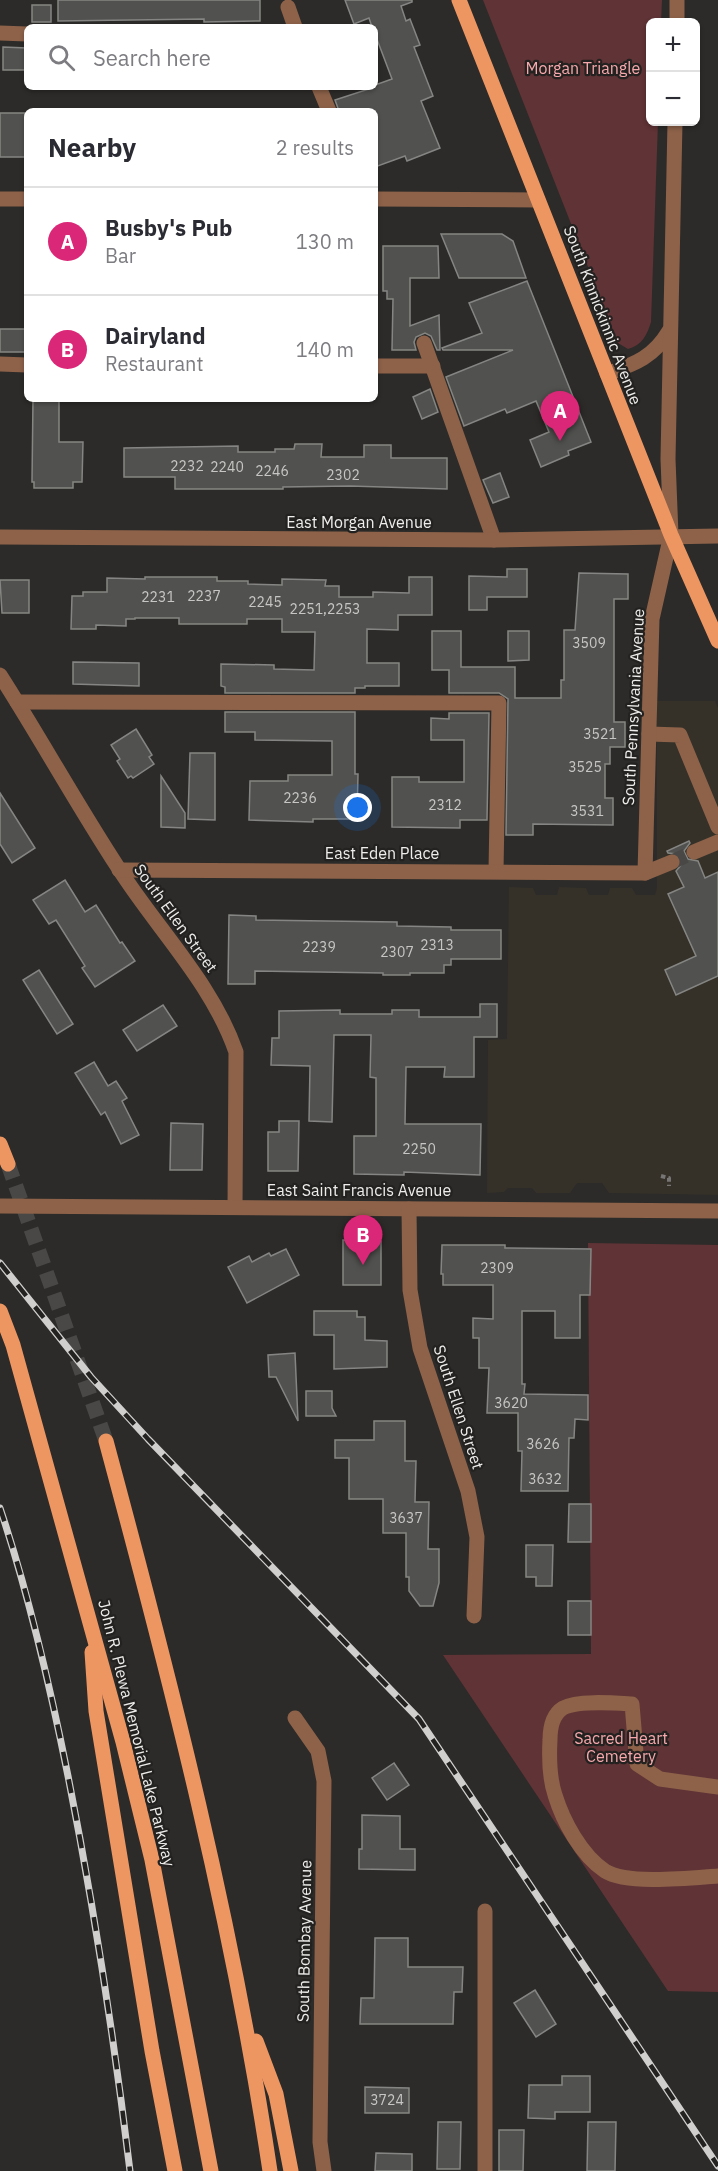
<!DOCTYPE html>
<html lang="en">
<head>
<meta charset="utf-8">
<style>
  :root { --surface:#fff; --page:#f7f7f7; --text:#2b2b33; --muted:#7c7c81; --line:#e1e1e2; --accent:#db2777 }
  body { margin:0; font-family:"IBM Plex Sans",sans-serif; background:var(--page); color:var(--text) }
  .controls { position:absolute; right:18px; top:18px; display:grid; overflow:hidden; border-radius:9px; box-shadow:0 2px 4px #0004 }
  .controls button { width:54px; height:54px; display:grid; place-items:center; padding:0; border:0; border-bottom:2px solid var(--line); background:var(--surface); color:var(--text); font:30px sans-serif }
  .you { position:absolute; left:358px; top:808px; width:21px; height:21px; margin:-15px; border:4px solid #fff; border-radius:50%; background:#1a73e8; box-shadow:0 0 0 9px #1a73e833 }
  .badge { display:grid; place-items:center; width:39px; height:39px; border-radius:50%; background:var(--accent); color:#fff; font-size:20px; font-weight:700 }
  .pin { position:absolute; translate:-50% -50px; filter:drop-shadow(0 2px 3px #0008) }
  .pin::after { content:''; position:absolute; top:32px; width:21px; height:18px; background:inherit; clip-path:polygon(0 0,100% 0,50% 100%) }
  .list { margin:0; padding:0; list-style:none }
  h2 { display:flex; justify-content:space-between; align-items:center; height:78px; margin:0; padding:0 24px; font-size:26px }
  h2 small { font-size:20px; font-weight:400; color:var(--muted) }
  .list li { display:grid; grid-template-columns:39px 1fr auto; gap:18px; align-items:center; box-sizing:border-box; height:108px; padding:0 24px; border-top:2px solid var(--line) }
  .list b { display:block; font-size:22px; white-space:nowrap }
  .list p { margin:0; font-size:20px; white-space:nowrap; color:var(--muted) }
  .list em { font-size:20px; font-style:normal; color:var(--muted) }
  .icon { flex:none; width:33px; height:33px; fill:none; stroke:currentColor; stroke-width:2; stroke-linecap:round; stroke-linejoin:round }
  .map { position:relative; flex:none; width:718px; height:2171px; overflow:hidden }
  .search { position:absolute; background:var(--surface); box-shadow:0 2px 4px #0004; left:24px; top:24px; width:354px; height:66px; display:flex; align-items:center; gap:15px; box-sizing:border-box; padding:0 21px; border-radius:9px; color:var(--muted); font-size:22px }
  .panel { position:absolute; background:var(--surface); box-shadow:0 2px 4px #0004; left:24px; top:108px; width:354px; height:294px; border-radius:9px }
  .map>svg:first-child { display:block }
  .built { fill:#353129 }
  .green { fill:#603336 }
  .building { fill:#51524f; stroke:#858683; stroke-width:1.5 }
  .lines { fill:none; stroke-linecap:round; stroke-linejoin:round }
  .minor-tunnel { stroke:#494846; stroke-width:15; stroke-dasharray:15 8; stroke-linecap:butt }
  .major-tunnel { stroke:#494846; stroke-width:15; stroke-dasharray:15 8; stroke-linecap:butt }
  .path { stroke:#777674; stroke-width:4; stroke-dasharray:4.5 3; stroke-linecap:butt }
  .minor { stroke:#8d6249; stroke-width:15 }
  .major { stroke:#ee9661; stroke-width:15 }
  .rail-casing { stroke:#d0cfcd; stroke-width:7 }
  .rail { stroke:#232220; stroke-width:4.5; stroke-dasharray:14; stroke-linecap:butt }
  .labels { text-anchor:middle; stroke-width:4.5; stroke-linejoin:round; paint-order:stroke }
  .number-label { font-size:14px; fill:#c7c6c4 }
  .park-label { font-size:16px; fill:#f8a8ac; stroke:#232220 }
  .street-label { font-size:16px; fill:#eeedeb; stroke:#232220 }
</style>
</head>
<body>
<div class="map">
<svg width="718" height="2171" viewBox="0 0 718 2171">
  <rect width="100%" height="100%" fill="#2c2b29"/>
  <path class="built" d="M657,701H715L718,708V1195L609,1193L602,1183H577L570,1193H536L532,1188H508L504,1192L487,1193L488,1040L507,1039L509,887L533,888L536,895H557L559,887L586,888L589,895H608L610,888H632L636,895H655L657,888Z"/>
  <g class="green">
    <path d="M483,0H662L661,22H650V122H658L651,322C647,335 642,345 628,349L618,343Z"/>
    <path d="M588,1243L718,1245V1992L668,1991L443,1655L591,1654Z"/>
  </g>
  <g class="building">
    <path d="M58,0H260V21L204,22V19L58,21Z"/>
    <path d="M345,0H412V2L401,6L406,21L410,19L420,45L414,47L433,96L421,101L440,148L407,161L405,156L375,167V111H339L335,100L375,87V85L392,79L375,34V27H372L369,18L354,24Z"/>
    <rect x="32" y="5" width="19" height="17"/>
    <path d="M3,47L27,48V70H3Z"/>
    <rect x="0" y="113" width="27" height="44"/>
    <path d="M441,234H502L513,241L526,278H459Z"/>
    <path d="M383,246H438L439,278H410V326L439,315L440,350H437L431,336L425,333L416,337L414,342L416,350H392L393,299H387V291H383Z"/>
    <path d="M527,281L591,442L568,451L569,455L541,467L530,440L549,432L536,401L507,413L505,409L464,426L446,377L513,350H443L442,348L482,333L469,303Z"/>
    <rect x="0" y="329" width="27" height="23"/>
    <path d="M430,389L438,412L422,419L413,397Z"/>
    <path d="M33,399H59V442H83L82,482H73V488H34V482H32Z"/>
    <path d="M295,444H322L321,457H364V445H391V458H447V489L350,486L283,487V489H175V477H124V448L238,446V452H275V449H294Z"/>
    <path d="M500,473L509,497L493,503L483,480Z"/>
    <path d="M507,569H527V597H487V610H469V576L507,577Z"/>
    <path d="M579,573L628,574V599H614V722H625V747H610V764H605V798H613V825L533,824V835H506L508,699L499,693H449V670H432V631H461V667H515V698H561V680H564V630H575Z"/>
    <path d="M145,577H217V581H248V584L282,585V579L326,580L325,586H339V597H373V592L409,593V577H432V615H398V630L367,629V663H399V686H365V688H355V693H225V687L221,686V664L274,665V669L314,670L315,632H282V619H247V624H179V618H135V619H126V626L96,625V629H71L72,596H83V592H107V578L145,579Z"/>
    <path d="M0,580H29V613H2Z"/>
    <path d="M508,631H529V660L508,661Z"/>
    <path d="M73,662L139,663V686L73,684Z"/>
    <path d="M225,712H355V774H358L357,819H313V822L249,820L250,781H288V775H332V741L255,740V732H225Z"/>
    <path d="M449,713H489L487,820H460V828L392,827V777H419V782H464V740H431V718L449,719Z"/>
    <path d="M136,729L152,755L149,757L154,764L133,778L131,776L128,778L117,761L120,759L111,745Z"/>
    <path d="M190,753H215V820L188,819Z"/>
    <path d="M161,776L185,813V828L161,827Z"/>
    <path d="M0,793L35,848L12,863L0,844Z"/>
    <path d="M689,841L690,843L684,851L688,859L698,861L705,878L718,872V976L676,995L665,970L696,956L668,894L684,887L676,871L682,864L681,859L677,854L668,853L667,851Z"/>
    <path d="M65,880L85,912L96,905L120,943L122,942L135,961L95,987L82,968L85,966L56,920L49,924L33,900Z"/>
    <path d="M229,915L256,916V920L397,922V926L451,927V930H501V959H451V965H444V973H410V975H383V973L255,971V984H228Z"/>
    <path d="M39,970L73,1024L57,1034L23,980Z"/>
    <path d="M480,1004H497V1037H474V1077H444L445,1067H406L405,1124H481L480,1175L404,1172V1175L354,1174V1136H376V1078L370,1077L371,1035H334L332,1122L309,1121L310,1066L271,1065L272,1038H279V1011L340,1010V1014H392V1010H419V1017H480Z"/>
    <path d="M163,1005L177,1026L137,1051L123,1030Z"/>
    <path d="M94,1062L108,1086L116,1081L127,1098L122,1101L139,1135L121,1144L105,1112L101,1115L75,1073Z"/>
    <path d="M279,1121H299L298,1171H268V1132H279Z"/>
    <path d="M171,1123L203,1124L202,1170H170Z"/>
    <path d="M343,1240L381,1241V1285H343Z"/>
    <path d="M442,1245H505V1248L591,1249L590,1295H580V1338H555V1311H522V1384H525L524,1394L588,1395V1420L575,1419L574,1438H569L568,1491H521L522,1451H518V1413H487L489,1368H479V1338H473V1318L493,1319V1285H443V1274H441Z"/>
    <path d="M286,1249L299,1275L247,1303L228,1267L249,1256L252,1262L269,1253L271,1256Z"/>
    <path d="M314,1311H357V1317H365V1340L387,1341V1367L334,1369V1335H314Z"/>
    <path d="M295,1353L298,1421L276,1377H269L268,1355Z"/>
    <path d="M306,1391H332V1408L336,1416H306Z"/>
    <path d="M374,1421H405V1461H416L415,1502H429L428,1549H439V1583L433,1606H420L409,1591V1577H406V1533H383V1499H349V1458H335V1440H374Z"/>
    <path d="M569,1504H591V1542H568Z"/>
    <path d="M526,1545H553L552,1586H536V1577H526Z"/>
    <rect x="568" y="1601" width="23" height="34"/>
    <path d="M394,1763L409,1785L387,1800L372,1778Z"/>
    <path d="M362,1815L400,1816V1849H415V1870L359,1869V1849H362Z"/>
    <path d="M375,1938H408V1967H463L462,1992H454L453,2024H360L361,1998H374Z"/>
    <path d="M535,1990L556,2024L536,2037L514,2003Z"/>
    <path d="M562,2076H590V2112H555V2119L528,2118L529,2085H562Z"/>
    <path d="M365,2087L409,2088V2113H365Z"/>
    <path d="M438,2122H461L460,2169H437Z"/>
    <path d="M588,2122H616L615,2171H587Z"/>
    <path d="M499,2130H524L523,2171H499Z"/>
    <path d="M376,2153L412,2154V2171H375Z"/>
  </g>
  <g class="lines">
    <path class="minor-tunnel" d="M672,862L694,852"/>
    <path class="major-tunnel" d="M8,1164L106,1441"/>
    <path class="path" d="M661,1176L669,1178V1186"/>
    <g class="minor">
      <path d="M288,7L295,27"/>
      <path d="M677,22V0"/>
      <path d="M0,33L27,34"/>
      <path d="M319,87L329,111"/>
      <path d="M0,199H27"/>
      <path d="M375,199L538,200"/>
      <path d="M424,343L494,540"/>
      <path d="M0,364L27,365"/>
      <path d="M375,366H433"/>
      <path d="M607,374C634,364 653,358 669,331"/>
      <path d="M0,537L494,540L718,536"/>
      <path d="M0,675C41,739 77,805 119,869C158,930 212,983 236,1052L235,1207"/>
      <path d="M17,702L499,703L496,871"/>
      <path d="M649,734L680,735L718,827"/>
      <path d="M694,852L718,842"/>
      <path d="M119,870L645,873L672,862"/>
      <path d="M645,873L652,619L671,535L668,459L675,122"/>
      <path d="M0,1206L718,1211"/>
      <path d="M409,1209L410,1290L420,1348L468,1491L477,1537L474,1616"/>
      <path d="M295,1718L318,1751L324,1781L320,2142L324,2171"/>
      <path d="M718,1787L660,1779L637,1764L632,1704C615,1703 578,1700 563,1708C552,1715 550,1728 550,1740C549,1758 549,1777 555,1795C563,1821 581,1855 605,1871C627,1885 690,1878 718,1876"/>
      <path d="M485,1911V2171"/>
    </g>
    <g class="major">
      <path d="M459,0L671,535L718,641"/>
      <path d="M0,1144L8,1164"/>
      <path d="M0,1311L13,1345L123,1742L152,1860L211,2171"/>
      <path d="M106,1441C171,1682 233,1924 270,2171"/>
      <path d="M92,1652L96,1711L152,2051L175,2171"/>
      <path d="M256,2041L276,2094L291,2171"/>
    </g>
    <g class="rail-casing">
      <g id="rail">
        <path d="M0,1263L91,1377L148,1439L419,1719L718,2166"/>
        <path d="M0,1508C29,1595 50,1686 68,1776C94,1907 114,2038 130,2171"/>
      </g>
    </g>
    <use href="#rail" class="rail"/>
  </g>
  <g class="labels">
    <g class="number-label">
      <text x="187" y="471">2232</text>
      <text x="227" y="472">2240</text>
      <text x="272" y="476">2246</text>
      <text x="343" y="480">2302</text>
      <text x="204" y="601">2237</text>
      <text x="158" y="602">2231</text>
      <text x="265" y="607">2245</text>
      <text x="325" y="614">2251,2253</text>
      <text x="589" y="648">3509</text>
      <text x="600" y="739">3521</text>
      <text x="585" y="772">3525</text>
      <text x="300" y="803">2236</text>
      <text x="445" y="810">2312</text>
      <text x="587" y="816">3531</text>
      <text x="437" y="950">2313</text>
      <text x="319" y="952">2239</text>
      <text x="397" y="957">2307</text>
      <text x="419" y="1154">2250</text>
      <text x="497" y="1273">2309</text>
      <text x="511" y="1408">3620</text>
      <text x="543" y="1449">3626</text>
      <text x="545" y="1484">3632</text>
      <text x="406" y="1523">3637</text>
      <text x="387" y="2105">3724</text>
    </g>
    <g class="park-label">
      <text x="583" y="74">Morgan Triangle</text>
      <text x="621" y="1744">Sacred Heart<tspan x="621" dy="18">Cemetery</tspan></text>
    </g>
    <g class="street-label">
      <text transform="translate(603 315) rotate(69)" y="6">South Kinnickinnic Avenue</text>
      <text x="359" y="528">East Morgan Avenue</text>
      <text transform="translate(633 707) rotate(-87)" y="6">South Pennsylvania Avenue</text>
      <text x="382" y="859">East Eden Place</text>
      <text transform="translate(176 918) rotate(54)" y="6">South Ellen Street</text>
      <text x="359" y="1196">East Saint Francis Avenue</text>
      <text transform="translate(459 1407) rotate(72)" y="6">South Ellen Street</text>
      <text transform="translate(137 1733) rotate(76)" y="6">John R. Plewa Memorial Lake Parkway</text>
      <text transform="translate(304 1941) rotate(-89)" y="6">South Bombay Avenue</text>
    </g>
  </g>
</svg>
<div class="controls">
<button>+</button>
<button>−</button>
</div>
<div class="you"></div>
<div class="pin badge" style="left:560px;top:441px">A</div>
<div class="pin badge" style="left:363px;top:1265px">B</div>
<div class="search"><svg class="icon" aria-label="search" viewBox="0 0 24 24"><circle cx="10" cy="10" r="6"/><path d="M15 15l6 6"/></svg>Search here</div>
<section class="panel">
<h2>Nearby<small>2 results</small></h2>
<ul class="list">
<li><span class="badge">A</span><div><b>Busby's Pub</b><p>Bar</p></div><em>130 m</em></li>
<li><span class="badge">B</span><div><b>Dairyland</b><p>Restaurant</p></div><em>140 m</em></li>
</ul>
</section>
</div>
</body>
</html>
